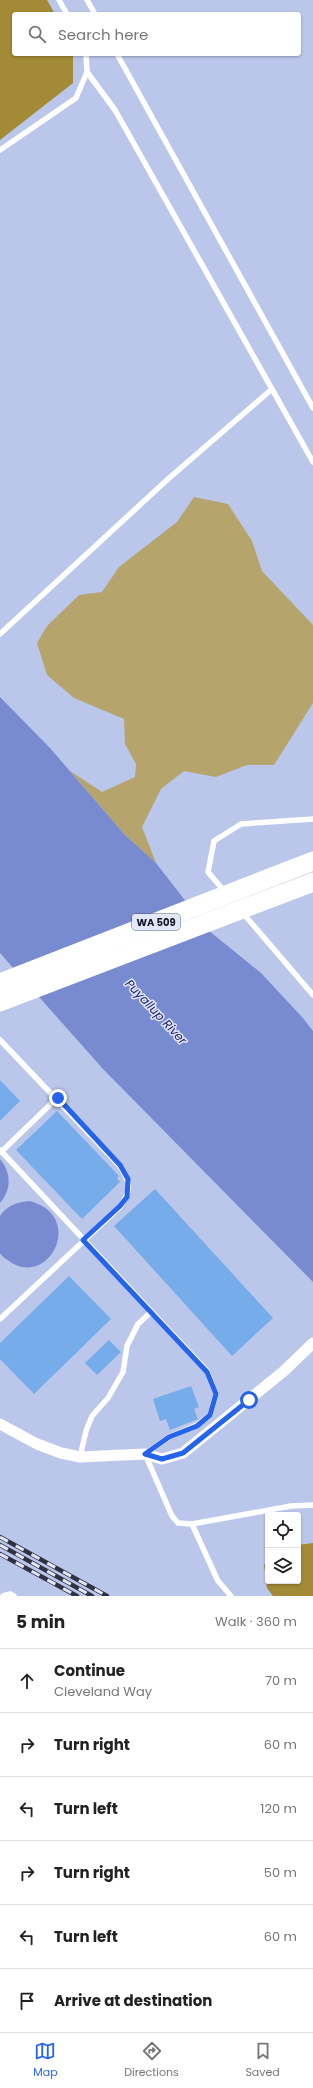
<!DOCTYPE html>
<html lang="en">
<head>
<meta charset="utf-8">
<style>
  :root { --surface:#fff; --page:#f2f2f2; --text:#222; --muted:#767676; --line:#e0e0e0; --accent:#2563eb }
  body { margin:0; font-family:Poppins,sans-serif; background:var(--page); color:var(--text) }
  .controls { position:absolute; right:12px; bottom:12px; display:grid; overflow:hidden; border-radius:4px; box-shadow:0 1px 3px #0004 }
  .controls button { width:36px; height:36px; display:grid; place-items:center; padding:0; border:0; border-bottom:1px solid var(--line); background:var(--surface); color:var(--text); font:20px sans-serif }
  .stop { position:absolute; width:12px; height:12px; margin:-9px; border:3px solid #2563eb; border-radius:50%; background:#fff }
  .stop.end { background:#2563eb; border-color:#fff; box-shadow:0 1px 4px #0008 }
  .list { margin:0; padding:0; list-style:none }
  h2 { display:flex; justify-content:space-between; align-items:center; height:52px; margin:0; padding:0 16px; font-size:17px }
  h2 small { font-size:13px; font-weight:400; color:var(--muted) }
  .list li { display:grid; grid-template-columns:26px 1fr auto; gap:12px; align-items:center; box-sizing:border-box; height:64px; padding:0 16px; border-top:1px solid var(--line) }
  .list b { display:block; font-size:15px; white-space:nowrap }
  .list p { margin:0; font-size:13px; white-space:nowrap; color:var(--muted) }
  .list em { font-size:13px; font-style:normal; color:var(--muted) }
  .icon { flex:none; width:22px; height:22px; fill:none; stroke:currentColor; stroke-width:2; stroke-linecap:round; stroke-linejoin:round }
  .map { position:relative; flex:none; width:313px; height:1596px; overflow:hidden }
  .search { position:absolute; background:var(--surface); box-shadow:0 1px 3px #0004; left:12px; right:12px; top:12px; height:44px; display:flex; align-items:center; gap:10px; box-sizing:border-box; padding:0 14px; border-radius:4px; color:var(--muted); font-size:15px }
  .sheet { height:436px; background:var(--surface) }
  nav { display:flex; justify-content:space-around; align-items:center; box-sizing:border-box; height:56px; border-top:1px solid var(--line); background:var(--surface); font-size:11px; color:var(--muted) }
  nav a { display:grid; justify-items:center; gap:2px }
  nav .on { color:var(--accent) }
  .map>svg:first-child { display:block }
  .green { fill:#b5a46c }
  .forest { fill:#a38a36 }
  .water { fill:#798bd0 }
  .building { fill:#77acea }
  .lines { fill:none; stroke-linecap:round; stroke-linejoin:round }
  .service { stroke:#fff; stroke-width:5.5 }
  .minor { stroke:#fff; stroke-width:11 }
  .trunk { stroke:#fff; stroke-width:19 }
  .rail-casing { stroke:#2e3243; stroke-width:4.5 }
  .rail { stroke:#e2e7fa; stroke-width:3; stroke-dasharray:9; stroke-linecap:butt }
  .route { stroke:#2563eb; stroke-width:5 }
  .labels { text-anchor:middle; stroke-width:3; stroke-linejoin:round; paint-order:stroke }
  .shield { fill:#e2e7fa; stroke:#515564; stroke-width:1 }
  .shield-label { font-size:10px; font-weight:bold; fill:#131623 }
  .water-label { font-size:12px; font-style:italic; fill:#1a1d6e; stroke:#e2e7fa }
</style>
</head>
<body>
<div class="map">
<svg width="313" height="1596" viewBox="0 0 313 1596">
  <rect width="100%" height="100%" fill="#bbc6eb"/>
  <path class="green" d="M194,497L228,504L252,541L262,571L313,625V703L274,765H247L216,777L184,771L161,789L142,827L156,863L125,835L70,771L102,792L135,777L136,764L125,744L124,719L74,698L47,675L37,643L47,626L79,595L102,592L119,567L177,522Z"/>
  <g class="forest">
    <path d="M0,0H47L55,14H14V54H73V83L0,140Z"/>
    <path d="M313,1543V1596H273L267,1588L264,1565L268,1562V1581H298V1545Z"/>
  </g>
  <g class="water">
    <path d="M0,697L50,748L125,835L156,863L208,930L261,973L302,1017L313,1031V1282L103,1069L0,953Z"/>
    <path d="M0,1159C11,1172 12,1189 0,1203Z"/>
    <path d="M30,1201C85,1216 50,1286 12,1263C8,1260 2,1257 0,1253C0,1246 0,1224 0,1216C7,1205 18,1202 30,1201Z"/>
  </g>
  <g class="building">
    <path d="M0,1080L20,1101L0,1121Z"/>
    <path d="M57,1111L119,1176L117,1178L120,1182L82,1219L16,1150Z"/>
    <path d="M155,1189L273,1318L232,1356L114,1226Z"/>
    <path d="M69,1276L111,1319L34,1394L0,1359V1343Z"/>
    <path d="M109,1340L121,1352L97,1375L85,1363Z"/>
    <path d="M191,1386L199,1407L194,1409L198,1419L170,1430L166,1419L160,1421L153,1399Z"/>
  </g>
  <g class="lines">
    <g class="service">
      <path d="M59,0L67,14"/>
      <path d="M87,0L95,14"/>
      <path d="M117,54L313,408"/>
      <path d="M87,72L115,110L313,462"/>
      <path d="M0,150L76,98L87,72L86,54"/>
      <path d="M0,634L168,479L272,389"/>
      <path d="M225,892L208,872L214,841L241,824L313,819"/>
      <path d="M242,912L313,995"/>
      <path d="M0,1040L119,1165C130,1181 132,1190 120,1207L0,1319"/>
      <path d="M0,1150L207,1371L216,1394L210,1415L197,1425L169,1437L145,1454L172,1516L178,1523L192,1524L291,1506L313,1505"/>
      <path d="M1,1152L57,1098"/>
      <path d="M80,1457L86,1431L92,1416L108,1398L123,1372L127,1346L138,1324L151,1312"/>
      <path d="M192,1524L218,1581L231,1596"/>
      <path d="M3,1596L10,1594L14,1596"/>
    </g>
    <path class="minor" d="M0,1424L37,1444L61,1453L80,1457L145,1454L162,1459L183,1453L284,1371L313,1343"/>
    <g class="trunk">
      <path d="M0,983L313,861"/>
      <path d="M0,1002L313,882"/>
    </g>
    <g class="rail-casing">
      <g id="rail">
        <path d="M0,1537L107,1596"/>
        <path d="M0,1545L92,1596"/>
        <path d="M0,1554L77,1596"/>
      </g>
    </g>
    <use href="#rail" class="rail"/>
  </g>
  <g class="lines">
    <path class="route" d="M58,1098L120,1165L128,1179L127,1197L120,1206L83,1240L207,1372L216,1394L210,1415L197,1426L169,1437L145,1454L162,1459L183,1453L249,1400"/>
  </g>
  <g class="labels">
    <rect class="shield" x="132" y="914" width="48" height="16" rx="3"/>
    <g class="shield-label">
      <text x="156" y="926">WA 509</text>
    </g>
    <g class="water-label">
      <text transform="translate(156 1012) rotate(47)" y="4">Puyallup River</text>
    </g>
  </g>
</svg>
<div class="controls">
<button><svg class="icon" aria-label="locate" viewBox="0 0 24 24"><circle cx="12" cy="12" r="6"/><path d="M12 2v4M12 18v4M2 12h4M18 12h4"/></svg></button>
<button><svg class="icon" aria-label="layers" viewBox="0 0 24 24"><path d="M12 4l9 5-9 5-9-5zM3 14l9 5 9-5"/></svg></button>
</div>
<div class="stop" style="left:249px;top:1400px"></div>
<div class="stop end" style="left:58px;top:1098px"></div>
<div class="search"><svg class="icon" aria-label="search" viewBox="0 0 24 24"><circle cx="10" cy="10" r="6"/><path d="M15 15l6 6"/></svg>Search here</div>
</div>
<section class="sheet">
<h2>5 min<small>Walk · 360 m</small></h2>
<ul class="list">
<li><svg class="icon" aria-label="ahead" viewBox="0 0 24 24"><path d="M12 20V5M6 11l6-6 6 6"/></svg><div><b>Continue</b><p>Cleveland Way</p></div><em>70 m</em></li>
<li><svg class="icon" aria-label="right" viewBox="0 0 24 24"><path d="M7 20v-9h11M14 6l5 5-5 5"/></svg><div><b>Turn right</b></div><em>60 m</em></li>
<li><svg class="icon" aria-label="left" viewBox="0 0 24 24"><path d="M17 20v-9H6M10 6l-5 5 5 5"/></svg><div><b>Turn left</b></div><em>120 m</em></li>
<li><svg class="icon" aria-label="right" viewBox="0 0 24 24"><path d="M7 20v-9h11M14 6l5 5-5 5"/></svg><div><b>Turn right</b></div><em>50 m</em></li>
<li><svg class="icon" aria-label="left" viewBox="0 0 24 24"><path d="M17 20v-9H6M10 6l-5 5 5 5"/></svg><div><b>Turn left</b></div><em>60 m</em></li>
<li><svg class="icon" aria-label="arrive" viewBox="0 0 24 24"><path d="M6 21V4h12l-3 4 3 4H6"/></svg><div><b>Arrive at destination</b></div></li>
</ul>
</section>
<nav>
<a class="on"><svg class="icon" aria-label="map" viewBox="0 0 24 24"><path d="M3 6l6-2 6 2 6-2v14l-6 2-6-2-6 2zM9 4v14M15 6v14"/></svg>Map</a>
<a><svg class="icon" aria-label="directions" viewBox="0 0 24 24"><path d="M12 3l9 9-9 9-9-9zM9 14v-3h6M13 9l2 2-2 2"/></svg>Directions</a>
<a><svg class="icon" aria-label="saved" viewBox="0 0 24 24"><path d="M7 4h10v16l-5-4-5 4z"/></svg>Saved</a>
</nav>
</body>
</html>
